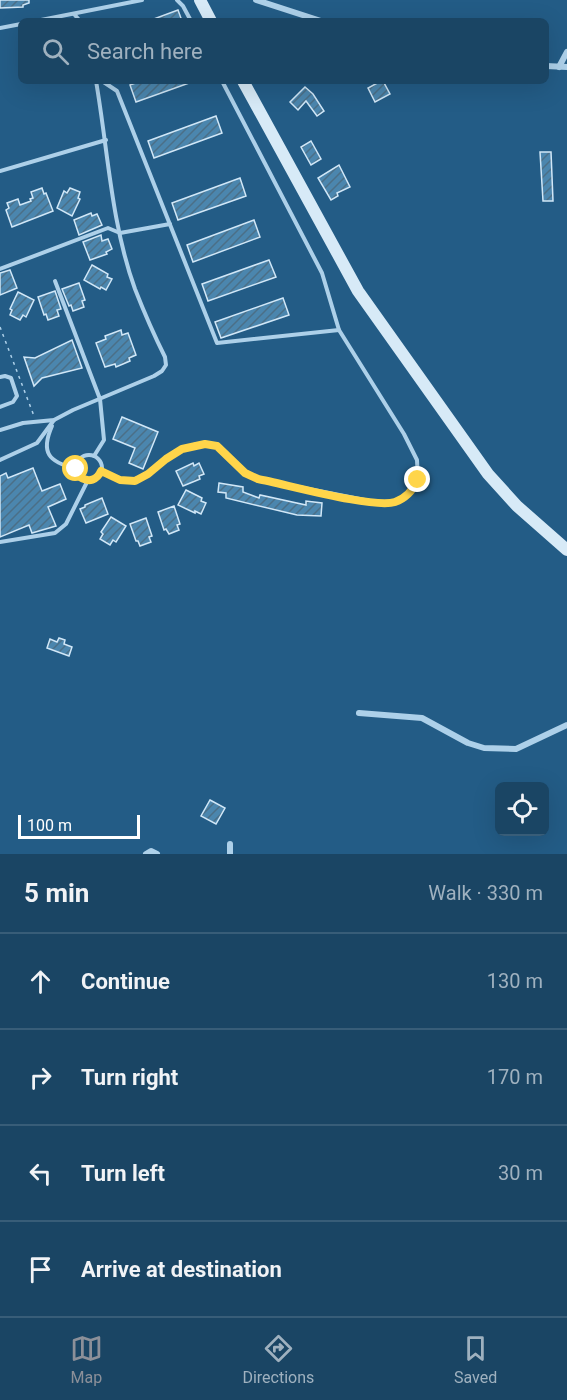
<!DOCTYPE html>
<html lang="en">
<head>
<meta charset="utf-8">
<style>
  :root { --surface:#1a4564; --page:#274f6d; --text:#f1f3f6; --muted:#9fb1bf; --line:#385d78; --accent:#8c9099 }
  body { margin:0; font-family:Roboto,sans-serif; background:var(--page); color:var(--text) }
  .controls { position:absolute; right:18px; bottom:18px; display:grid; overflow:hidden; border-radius:9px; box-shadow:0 6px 24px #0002 }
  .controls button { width:54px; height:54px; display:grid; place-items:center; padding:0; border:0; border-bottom:2px solid var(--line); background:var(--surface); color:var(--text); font:30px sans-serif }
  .scale { position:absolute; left:18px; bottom:15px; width:122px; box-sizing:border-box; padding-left:6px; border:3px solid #fff; border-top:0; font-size:16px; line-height:21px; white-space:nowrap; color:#fff; -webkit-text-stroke:4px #235c86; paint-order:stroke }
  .stop { position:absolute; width:18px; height:18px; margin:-14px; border:4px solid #ffd54a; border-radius:50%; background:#fff }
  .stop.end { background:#ffd54a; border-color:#fff; box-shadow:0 2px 6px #0008 }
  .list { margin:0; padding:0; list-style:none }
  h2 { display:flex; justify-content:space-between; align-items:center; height:78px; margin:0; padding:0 24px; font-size:26px }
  h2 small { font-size:20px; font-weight:400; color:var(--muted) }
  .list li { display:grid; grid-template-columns:39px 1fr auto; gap:18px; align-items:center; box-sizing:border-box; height:96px; padding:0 24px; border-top:2px solid var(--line) }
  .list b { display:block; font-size:22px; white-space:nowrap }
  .list em { font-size:20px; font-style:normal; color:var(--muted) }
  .icon { flex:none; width:33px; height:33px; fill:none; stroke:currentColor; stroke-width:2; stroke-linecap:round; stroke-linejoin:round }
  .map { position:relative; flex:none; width:567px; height:854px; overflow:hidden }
  .search { position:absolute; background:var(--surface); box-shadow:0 6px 24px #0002; left:18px; right:18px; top:18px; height:66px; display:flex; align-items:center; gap:15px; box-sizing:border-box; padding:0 21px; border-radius:9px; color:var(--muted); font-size:22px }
  .sheet { height:462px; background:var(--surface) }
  nav { display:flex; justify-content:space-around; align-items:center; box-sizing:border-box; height:84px; border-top:2px solid var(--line); background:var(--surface); font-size:16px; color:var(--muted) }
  nav a { display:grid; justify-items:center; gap:3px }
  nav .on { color:var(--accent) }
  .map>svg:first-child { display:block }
  .building { fill:url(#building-hatch); stroke:#d1e7f7; stroke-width:1.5 }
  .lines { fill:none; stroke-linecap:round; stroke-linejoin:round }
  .path { stroke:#add0e9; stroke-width:1.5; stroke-dasharray:3 4.5; stroke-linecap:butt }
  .lane { stroke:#add0e9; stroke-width:4 }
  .street { stroke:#add0e9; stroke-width:6 }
  .secondary { stroke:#d7eaf7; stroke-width:12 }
  .route { stroke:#ffd54a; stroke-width:8 }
</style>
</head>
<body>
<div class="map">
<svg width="567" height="854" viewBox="0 0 567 854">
  <defs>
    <pattern id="building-hatch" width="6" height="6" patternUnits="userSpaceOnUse" patternTransform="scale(1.5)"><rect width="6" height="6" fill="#4b86ae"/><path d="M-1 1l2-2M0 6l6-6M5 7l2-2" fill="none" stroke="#4b6f87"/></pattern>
  </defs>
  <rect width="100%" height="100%" fill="#235c86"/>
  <g class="building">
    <path d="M0,0H29V3L23,5V7L0,8Z"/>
    <path d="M178,10L182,21H151V20Z"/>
    <path d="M141,81H192V82L136,102L130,85Z"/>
    <path d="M381,81H383L390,94L375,102L368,88Z"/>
    <path d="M305,87L313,94L324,111L317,116L306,101L298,110L290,102Z"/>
    <path d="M216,116L222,133L154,158L148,141Z"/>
    <path d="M311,141L321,159L311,165L301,147Z"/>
    <path d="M540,152H551L553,201H543Z"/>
    <path d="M339,165L350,187L337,193L338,196L331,200L318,178Z"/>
    <path d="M240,178L246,196L178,220L172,203Z"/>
    <path d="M42,188L44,194L46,193L53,211L12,227L6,210L9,208L7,203L18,199L20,205L31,201L30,199L33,198L31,192Z"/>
    <path d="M70,188L80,192L78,198L80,199L72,216L57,208L64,191L67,193Z"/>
    <path d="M91,213L92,216L97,214L102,225L79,235L74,220Z"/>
    <path d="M254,220L260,237L193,262L187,245Z"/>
    <path d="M101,235L102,241L108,239L112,249L106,252L107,254L90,260L83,242Z"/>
    <path d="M269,260L276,277L208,301L202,284Z"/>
    <path d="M92,265L108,274L107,277L112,279L106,290L101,287L100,289L84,280Z"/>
    <path d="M10,270L17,288L0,295V273Z"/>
    <path d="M79,283L85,300L82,301L84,307L73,311L71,305L69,306L62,289Z"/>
    <path d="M55,291L61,309L57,310L59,316L48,320L46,314L44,315L38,297Z"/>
    <path d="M18,292L34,300L26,317L23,315L20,320L10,315L12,310L10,309Z"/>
    <path d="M283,298L289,315L221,338L215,322Z"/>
    <path d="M121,330L122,335L128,333L136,355L129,358L130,361L116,367L115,364L105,367L96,343L106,339L105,336Z"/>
    <path d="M72,340L82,368L42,378L34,386L24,357L35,358Z"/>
    <path d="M122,417L158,432L143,469L129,463L135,448L113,439Z"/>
    <path d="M193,463L194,466L199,463L204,474L199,476L200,479L183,486L176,471Z"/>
    <path d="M33,468L42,491L60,484L66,499L48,507L56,526L32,533L29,525L0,537V476L6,473L8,478Z"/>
    <path d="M219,483L243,487V492L259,498L260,495L306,505V501L322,503L321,516L297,515L226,498V493L218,492Z"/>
    <path d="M186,490L202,498L201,501L206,503L201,514L195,511V513L178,505Z"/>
    <path d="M102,498L108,514L86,523L80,509L85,507V505Z"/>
    <path d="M174,506L180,524L177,525L179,530L169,534L166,529L164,530L158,512Z"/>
    <path d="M111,517L126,526L116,542L113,540L110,545L100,539L103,534L101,532Z"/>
    <path d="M146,518L152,536L149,537L151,542L140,546L138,541H136L130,524Z"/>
    <path d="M59,638L65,640L64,644L72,647L69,656L47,648L50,639L57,642Z"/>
    <path d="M210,800L225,808L216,824L201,816Z"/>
  </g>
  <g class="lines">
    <path class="path" d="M0,327L34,416"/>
    <g class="lane">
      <path d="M177,0L183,6L191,21"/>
      <path d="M74,14L80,21"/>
      <path d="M36,21L142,0"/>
      <path d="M0,28L21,24"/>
      <path d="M102,81L117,91L217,343L339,330"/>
      <path d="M0,171L106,140"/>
      <path d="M0,269L108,228L120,233L170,224"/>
      <path d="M55,281L100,399L104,440L94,456"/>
      <path d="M0,377L5,376L11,378L17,396L13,402L0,407"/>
      <path d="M52,426C40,453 49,462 76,469"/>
      <path d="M0,430L23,423L54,420L73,410L154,376L162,371L166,365L165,357C154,335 144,312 135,289C111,223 108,150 96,81"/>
      <circle cx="89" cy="468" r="13"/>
      <path d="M0,460L37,443L54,420"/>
      <path d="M101,471C108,474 115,479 122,480C154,485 174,435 214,445C227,449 235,465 245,473C249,475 254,477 258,479L380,503L395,502L411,493L418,480L417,460L404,434L339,330L322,273L222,81"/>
      <path d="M0,542L55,533L66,524L88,480"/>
    </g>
    <g class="street">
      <path d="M256,0L321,21"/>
      <path d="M546,66L567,67"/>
      <path d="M559,67L567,52"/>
      <path d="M359,713L422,718L468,743L484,748L516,749L567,725"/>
      <path d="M230,844V854"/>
      <path d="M146,854L151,851L157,854"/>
    </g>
    <g class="secondary">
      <path d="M200,0L211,21"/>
      <path d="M243,81L358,291L488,474L517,506L567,550"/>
    </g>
  </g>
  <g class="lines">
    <path class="route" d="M76,469L80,477C89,483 97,480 101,471L120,480L135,481L148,474L166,459L182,449L205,444L217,446L245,473L258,479C285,484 374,509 395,502C407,498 413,490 418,480"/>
  </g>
</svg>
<div class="controls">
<button><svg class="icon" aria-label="locate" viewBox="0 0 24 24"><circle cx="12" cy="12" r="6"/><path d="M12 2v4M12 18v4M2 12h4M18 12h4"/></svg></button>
</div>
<div class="scale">100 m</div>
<div class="stop" style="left:76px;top:469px"></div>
<div class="stop end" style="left:418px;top:480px"></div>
<div class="search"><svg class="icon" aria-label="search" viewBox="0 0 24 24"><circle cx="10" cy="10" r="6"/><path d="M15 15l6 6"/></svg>Search here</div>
</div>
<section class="sheet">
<h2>5 min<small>Walk · 330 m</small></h2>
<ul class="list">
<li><svg class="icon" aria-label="ahead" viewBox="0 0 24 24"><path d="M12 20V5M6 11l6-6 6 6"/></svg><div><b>Continue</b></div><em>130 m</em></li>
<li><svg class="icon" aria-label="right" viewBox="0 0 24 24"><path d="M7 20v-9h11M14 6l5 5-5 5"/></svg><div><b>Turn right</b></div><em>170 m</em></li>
<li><svg class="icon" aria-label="left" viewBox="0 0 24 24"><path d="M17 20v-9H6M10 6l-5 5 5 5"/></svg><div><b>Turn left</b></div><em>30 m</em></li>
<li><svg class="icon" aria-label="arrive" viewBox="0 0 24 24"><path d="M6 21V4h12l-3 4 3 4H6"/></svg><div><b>Arrive at destination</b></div></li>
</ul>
</section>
<nav>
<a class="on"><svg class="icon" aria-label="map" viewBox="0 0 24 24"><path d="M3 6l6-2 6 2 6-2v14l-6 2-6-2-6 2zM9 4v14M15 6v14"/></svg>Map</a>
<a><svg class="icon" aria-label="directions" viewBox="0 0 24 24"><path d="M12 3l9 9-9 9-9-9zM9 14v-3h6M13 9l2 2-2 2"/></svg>Directions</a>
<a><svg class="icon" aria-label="saved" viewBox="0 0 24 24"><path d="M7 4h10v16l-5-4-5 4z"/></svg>Saved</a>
</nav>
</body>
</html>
